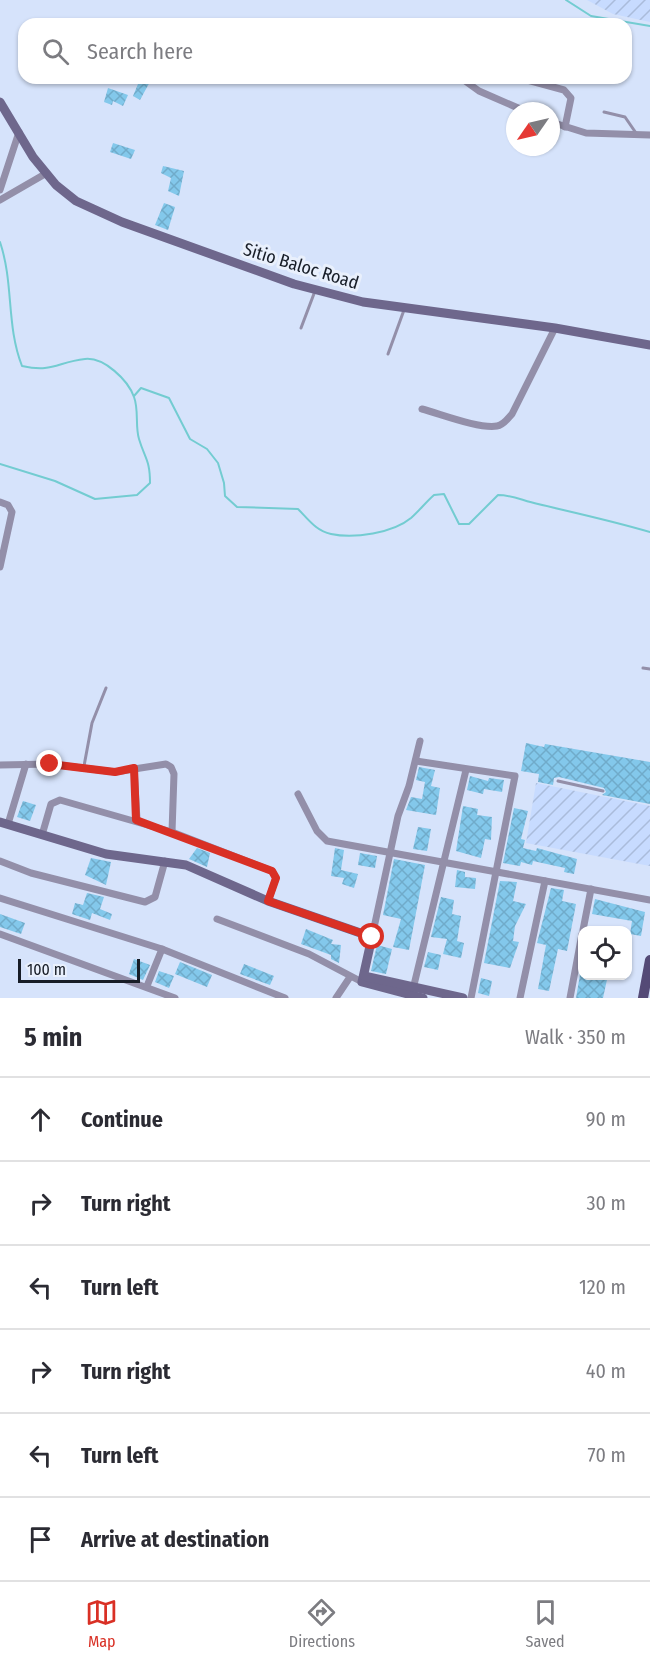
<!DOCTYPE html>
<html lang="en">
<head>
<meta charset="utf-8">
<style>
  :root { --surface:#fff; --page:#f7f7f7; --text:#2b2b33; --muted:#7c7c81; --line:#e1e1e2; --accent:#d93025 }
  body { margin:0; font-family:"Fira Sans Condensed",sans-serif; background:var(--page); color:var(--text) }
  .controls { position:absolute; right:18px; bottom:18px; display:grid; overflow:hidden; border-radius:12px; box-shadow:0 2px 4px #0004 }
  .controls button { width:54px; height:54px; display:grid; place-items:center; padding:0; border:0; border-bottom:2px solid var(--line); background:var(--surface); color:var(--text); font:30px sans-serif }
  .compass { position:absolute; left:506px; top:102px; width:54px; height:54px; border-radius:50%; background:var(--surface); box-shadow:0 2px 4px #0004; rotate:236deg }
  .scale { position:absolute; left:18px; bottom:15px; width:122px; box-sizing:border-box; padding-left:6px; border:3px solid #171d27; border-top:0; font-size:16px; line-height:21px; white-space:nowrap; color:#171d27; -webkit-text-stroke:4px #e9f0fc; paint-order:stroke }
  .stop { position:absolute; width:18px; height:18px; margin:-14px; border:4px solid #d93025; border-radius:50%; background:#fff }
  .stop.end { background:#d93025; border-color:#fff; box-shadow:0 2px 6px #0008 }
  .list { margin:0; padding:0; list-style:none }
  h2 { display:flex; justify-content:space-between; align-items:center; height:78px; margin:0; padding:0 24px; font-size:26px }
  h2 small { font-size:20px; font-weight:400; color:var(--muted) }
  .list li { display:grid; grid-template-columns:39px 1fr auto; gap:18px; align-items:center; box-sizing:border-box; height:84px; padding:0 24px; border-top:2px solid var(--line) }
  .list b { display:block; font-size:22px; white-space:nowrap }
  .list em { font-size:20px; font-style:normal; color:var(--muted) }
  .icon { flex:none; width:33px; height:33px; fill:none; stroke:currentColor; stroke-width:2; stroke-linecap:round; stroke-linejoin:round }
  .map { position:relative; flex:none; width:650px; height:998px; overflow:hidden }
  .search { position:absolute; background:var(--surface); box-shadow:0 2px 4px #0004; left:18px; right:18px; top:18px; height:66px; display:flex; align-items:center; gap:15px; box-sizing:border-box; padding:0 21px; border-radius:18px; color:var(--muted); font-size:22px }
  .sheet { height:582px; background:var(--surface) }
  nav { display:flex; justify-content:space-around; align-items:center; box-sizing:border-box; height:84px; border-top:2px solid var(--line); background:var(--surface); font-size:16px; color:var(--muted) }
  nav a { display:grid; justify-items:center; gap:3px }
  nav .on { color:var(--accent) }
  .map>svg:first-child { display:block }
  .industrial { fill:url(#industrial-furrows) }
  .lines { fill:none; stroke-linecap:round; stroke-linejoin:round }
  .stream { stroke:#73ccd1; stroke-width:2 }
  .building { fill:url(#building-cross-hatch) }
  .lane { stroke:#938fa9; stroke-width:3 }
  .street { stroke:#938fa9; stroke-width:7 }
  .secondary { stroke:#6e678c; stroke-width:9 }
  .primary { stroke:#544a76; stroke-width:10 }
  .route { stroke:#d93025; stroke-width:8 }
  .labels { text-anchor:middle; stroke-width:6; stroke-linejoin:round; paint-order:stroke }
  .street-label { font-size:18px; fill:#171d27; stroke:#e9f0fc }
</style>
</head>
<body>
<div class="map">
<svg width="650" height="998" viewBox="0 0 650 998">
  <defs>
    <pattern id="industrial-furrows" width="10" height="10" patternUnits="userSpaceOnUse" patternTransform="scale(1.5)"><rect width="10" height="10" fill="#c7dbff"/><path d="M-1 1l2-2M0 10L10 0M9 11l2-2" fill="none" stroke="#aabcdb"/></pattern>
    <pattern id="building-cross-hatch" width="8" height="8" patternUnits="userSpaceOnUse" patternTransform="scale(1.5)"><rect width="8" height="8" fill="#83c8eb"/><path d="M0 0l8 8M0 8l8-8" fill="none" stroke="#70abca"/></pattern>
  </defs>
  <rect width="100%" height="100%" fill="#d6e3fb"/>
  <g class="industrial">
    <path d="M587,0H650V22L613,14Z"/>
    <path d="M536,783L650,806V866L526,843Z"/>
  </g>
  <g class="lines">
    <g class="stream">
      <path d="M566,0L591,16L650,26"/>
      <path d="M0,242C14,284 6,325 22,366C53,373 57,362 85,359C104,357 128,380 134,397C139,410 135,426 139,439C145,459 150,460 150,483L137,495L95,499L55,481L0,464"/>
      <path d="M134,396L141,388L169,398L190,439L207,449L218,463L224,483L225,496L237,507L298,509C308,519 316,531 331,534C354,539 393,533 411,518C419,511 426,502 434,495L444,494L459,524H469L498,495C513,495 523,501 538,504C576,513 613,521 650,532"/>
    </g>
  </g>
  <g class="building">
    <path d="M124,78H152L140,100L133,96L138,84Z"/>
    <path d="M108,88L128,95L123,106L113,101L112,105L104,102Z"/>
    <path d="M113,143L135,150L131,159L110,152Z"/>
    <path d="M163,166L184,171L179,196L168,191L171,178L161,173Z"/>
    <path d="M164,203L175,207L168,230L155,225Z"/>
    <path d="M526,743L544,747L545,744L650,762V804L602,795L606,792L604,788L559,777L554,778L553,785L538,782L539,774L521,771Z"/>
    <path d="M419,767L435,770L431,786L440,788L436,815L406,810L411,797L422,799L425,782L416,780Z"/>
    <path d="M470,776L488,781L489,778L504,780L502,792L484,789L483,794L467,790Z"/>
    <path d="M23,801L36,805L30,821L17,817Z"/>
    <path d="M463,806L478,809L477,815L492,817L491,840L485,839L481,858L456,851Z"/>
    <path d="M514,808L528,811L521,839L525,840L523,848L536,851L537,848L577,859L574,874L564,872L565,868L533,861L532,865L521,862L520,866L503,863Z"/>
    <path d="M418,827L431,829L427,851L413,849Z"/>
    <path d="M197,848L210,853L207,867L189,859Z"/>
    <path d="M335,848L344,850L341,870L358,874L354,888L342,884L344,878L331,876Z"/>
    <path d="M360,853L377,856L375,868L358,865Z"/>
    <path d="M91,858L111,862L106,885L85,875Z"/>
    <path d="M394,859L425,865L409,950L393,947L401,919L383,915Z"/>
    <path d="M457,870L465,872V877L476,878L475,889L455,887Z"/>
    <path d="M500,881L517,882L513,901L526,904L515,926L513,941L519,942L510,968L484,963Z"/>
    <path d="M551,888L564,890L562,901L576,904L567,951L558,949L549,991L538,989L546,945L537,943Z"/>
    <path d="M87,893L104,897L100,909L112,914L110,920L92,913L90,920L72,914L75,903L83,905Z"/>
    <path d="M441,897L454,900L452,914L461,916L457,941L464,943L461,958L443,954L447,939L431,937Z"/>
    <path d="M595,899L645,912L641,936L630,934L632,921L592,914Z"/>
    <path d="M0,914L25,923L21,934L0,927Z"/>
    <path d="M306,929L333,940L331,944L341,945L339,963L331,959V955L301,944Z"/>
    <path d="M377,945L392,949L386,974L371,971Z"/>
    <path d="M428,952L441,955L438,970L424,967Z"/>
    <path d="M134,959L150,965L143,980L129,974Z"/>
    <path d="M180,962L212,975L207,987L175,974Z"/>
    <path d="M244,964L274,976L270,985L240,974Z"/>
    <path d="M581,969L582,975H608L603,998H576Z"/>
    <path d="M159,971L174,976L169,988L155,982Z"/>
    <path d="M481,978L492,981L489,996L478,993Z"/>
  </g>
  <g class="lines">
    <g class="lane">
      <path d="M604,112L625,117L636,133"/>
      <path d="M301,328L315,291"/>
      <path d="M388,354L404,310"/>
      <path d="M643,668L650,669"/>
      <path d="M84,766L92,723L106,688"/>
      <path d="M558,781L603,791"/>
    </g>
    <g class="street">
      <path d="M461,78L479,91L525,111"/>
      <path d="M520,78L564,90L571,98L565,127"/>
      <path d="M551,122L586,133L650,135"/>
      <path d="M0,190L19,132"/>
      <path d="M0,200L45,174"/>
      <path d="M422,409C441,414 479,429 497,426C504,425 508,418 512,414L555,328"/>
      <path d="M0,502L8,505L12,512L0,567"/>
      <path d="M416,761L515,776L471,998"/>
      <path d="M0,765L50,764L115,772L166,764L171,767L174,774L172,832"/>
      <path d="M134,768L137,820"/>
      <path d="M298,794L317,831L327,841L650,900"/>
      <path d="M8,824L26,764"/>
      <path d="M42,835L51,804L60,800L172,832L272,871L276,878L268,901"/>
      <path d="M0,861L31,873L145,902L155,897L165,861"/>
      <path d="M0,898L162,949L285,998"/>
      <path d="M217,919L309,954L362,982"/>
      <path d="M583,930L591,889"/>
      <path d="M0,934L175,998"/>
      <path d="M372,937L398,816L409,786L420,741"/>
      <path d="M147,986L162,949"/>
      <path d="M413,989L466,770"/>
      <path d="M336,998L350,977"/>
      <path d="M520,998L545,881"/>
      <path d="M570,998L582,934"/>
    </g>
    <g class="secondary">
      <path d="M0,102L33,157L56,185L76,201L122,222L294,284L363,302L555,328L650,345"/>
      <path d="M0,822L106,854L186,865L268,901L372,937L362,982L423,998"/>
      <path d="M364,976L463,998"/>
    </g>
    <path class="primary" d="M643,998L650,960"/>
  </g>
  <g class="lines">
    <path class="route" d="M50,764L115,772L134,768L136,820L272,871L276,878L268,901L372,937"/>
  </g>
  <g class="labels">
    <g class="street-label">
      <text transform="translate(301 266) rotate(17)" y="6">Sitio Baloc Road</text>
    </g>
  </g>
</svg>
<div class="controls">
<button><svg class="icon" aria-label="locate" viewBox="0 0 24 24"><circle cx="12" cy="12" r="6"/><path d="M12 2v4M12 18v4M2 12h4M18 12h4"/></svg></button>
</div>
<svg class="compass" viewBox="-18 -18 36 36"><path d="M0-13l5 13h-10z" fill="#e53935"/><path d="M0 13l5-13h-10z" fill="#7c7c81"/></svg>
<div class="scale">100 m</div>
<div class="stop" style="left:372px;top:937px"></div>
<div class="stop end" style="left:50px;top:764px"></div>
<div class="search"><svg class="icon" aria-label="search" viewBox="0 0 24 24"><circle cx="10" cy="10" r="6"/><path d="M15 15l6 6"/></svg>Search here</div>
</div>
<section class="sheet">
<h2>5 min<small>Walk · 350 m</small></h2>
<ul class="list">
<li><svg class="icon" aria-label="ahead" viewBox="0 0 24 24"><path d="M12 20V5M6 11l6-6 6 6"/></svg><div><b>Continue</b></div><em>90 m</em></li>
<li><svg class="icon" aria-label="right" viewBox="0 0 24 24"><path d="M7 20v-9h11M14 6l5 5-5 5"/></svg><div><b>Turn right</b></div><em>30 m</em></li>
<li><svg class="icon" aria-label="left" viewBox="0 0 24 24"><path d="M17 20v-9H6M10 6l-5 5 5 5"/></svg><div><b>Turn left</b></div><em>120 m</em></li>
<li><svg class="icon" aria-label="right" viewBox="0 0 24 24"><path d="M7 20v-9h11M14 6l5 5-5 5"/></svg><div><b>Turn right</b></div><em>40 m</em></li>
<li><svg class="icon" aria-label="left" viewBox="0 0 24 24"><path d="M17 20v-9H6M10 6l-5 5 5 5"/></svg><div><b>Turn left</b></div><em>70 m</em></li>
<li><svg class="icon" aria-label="arrive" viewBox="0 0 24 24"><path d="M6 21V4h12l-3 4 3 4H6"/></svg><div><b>Arrive at destination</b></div></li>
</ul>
</section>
<nav>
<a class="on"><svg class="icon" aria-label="map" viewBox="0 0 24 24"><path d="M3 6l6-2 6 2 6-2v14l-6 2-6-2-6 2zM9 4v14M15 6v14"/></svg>Map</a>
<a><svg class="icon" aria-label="directions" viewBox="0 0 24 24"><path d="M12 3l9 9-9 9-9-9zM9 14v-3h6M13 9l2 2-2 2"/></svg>Directions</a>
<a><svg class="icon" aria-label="saved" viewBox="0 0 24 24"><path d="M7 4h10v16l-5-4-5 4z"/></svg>Saved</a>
</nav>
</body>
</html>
